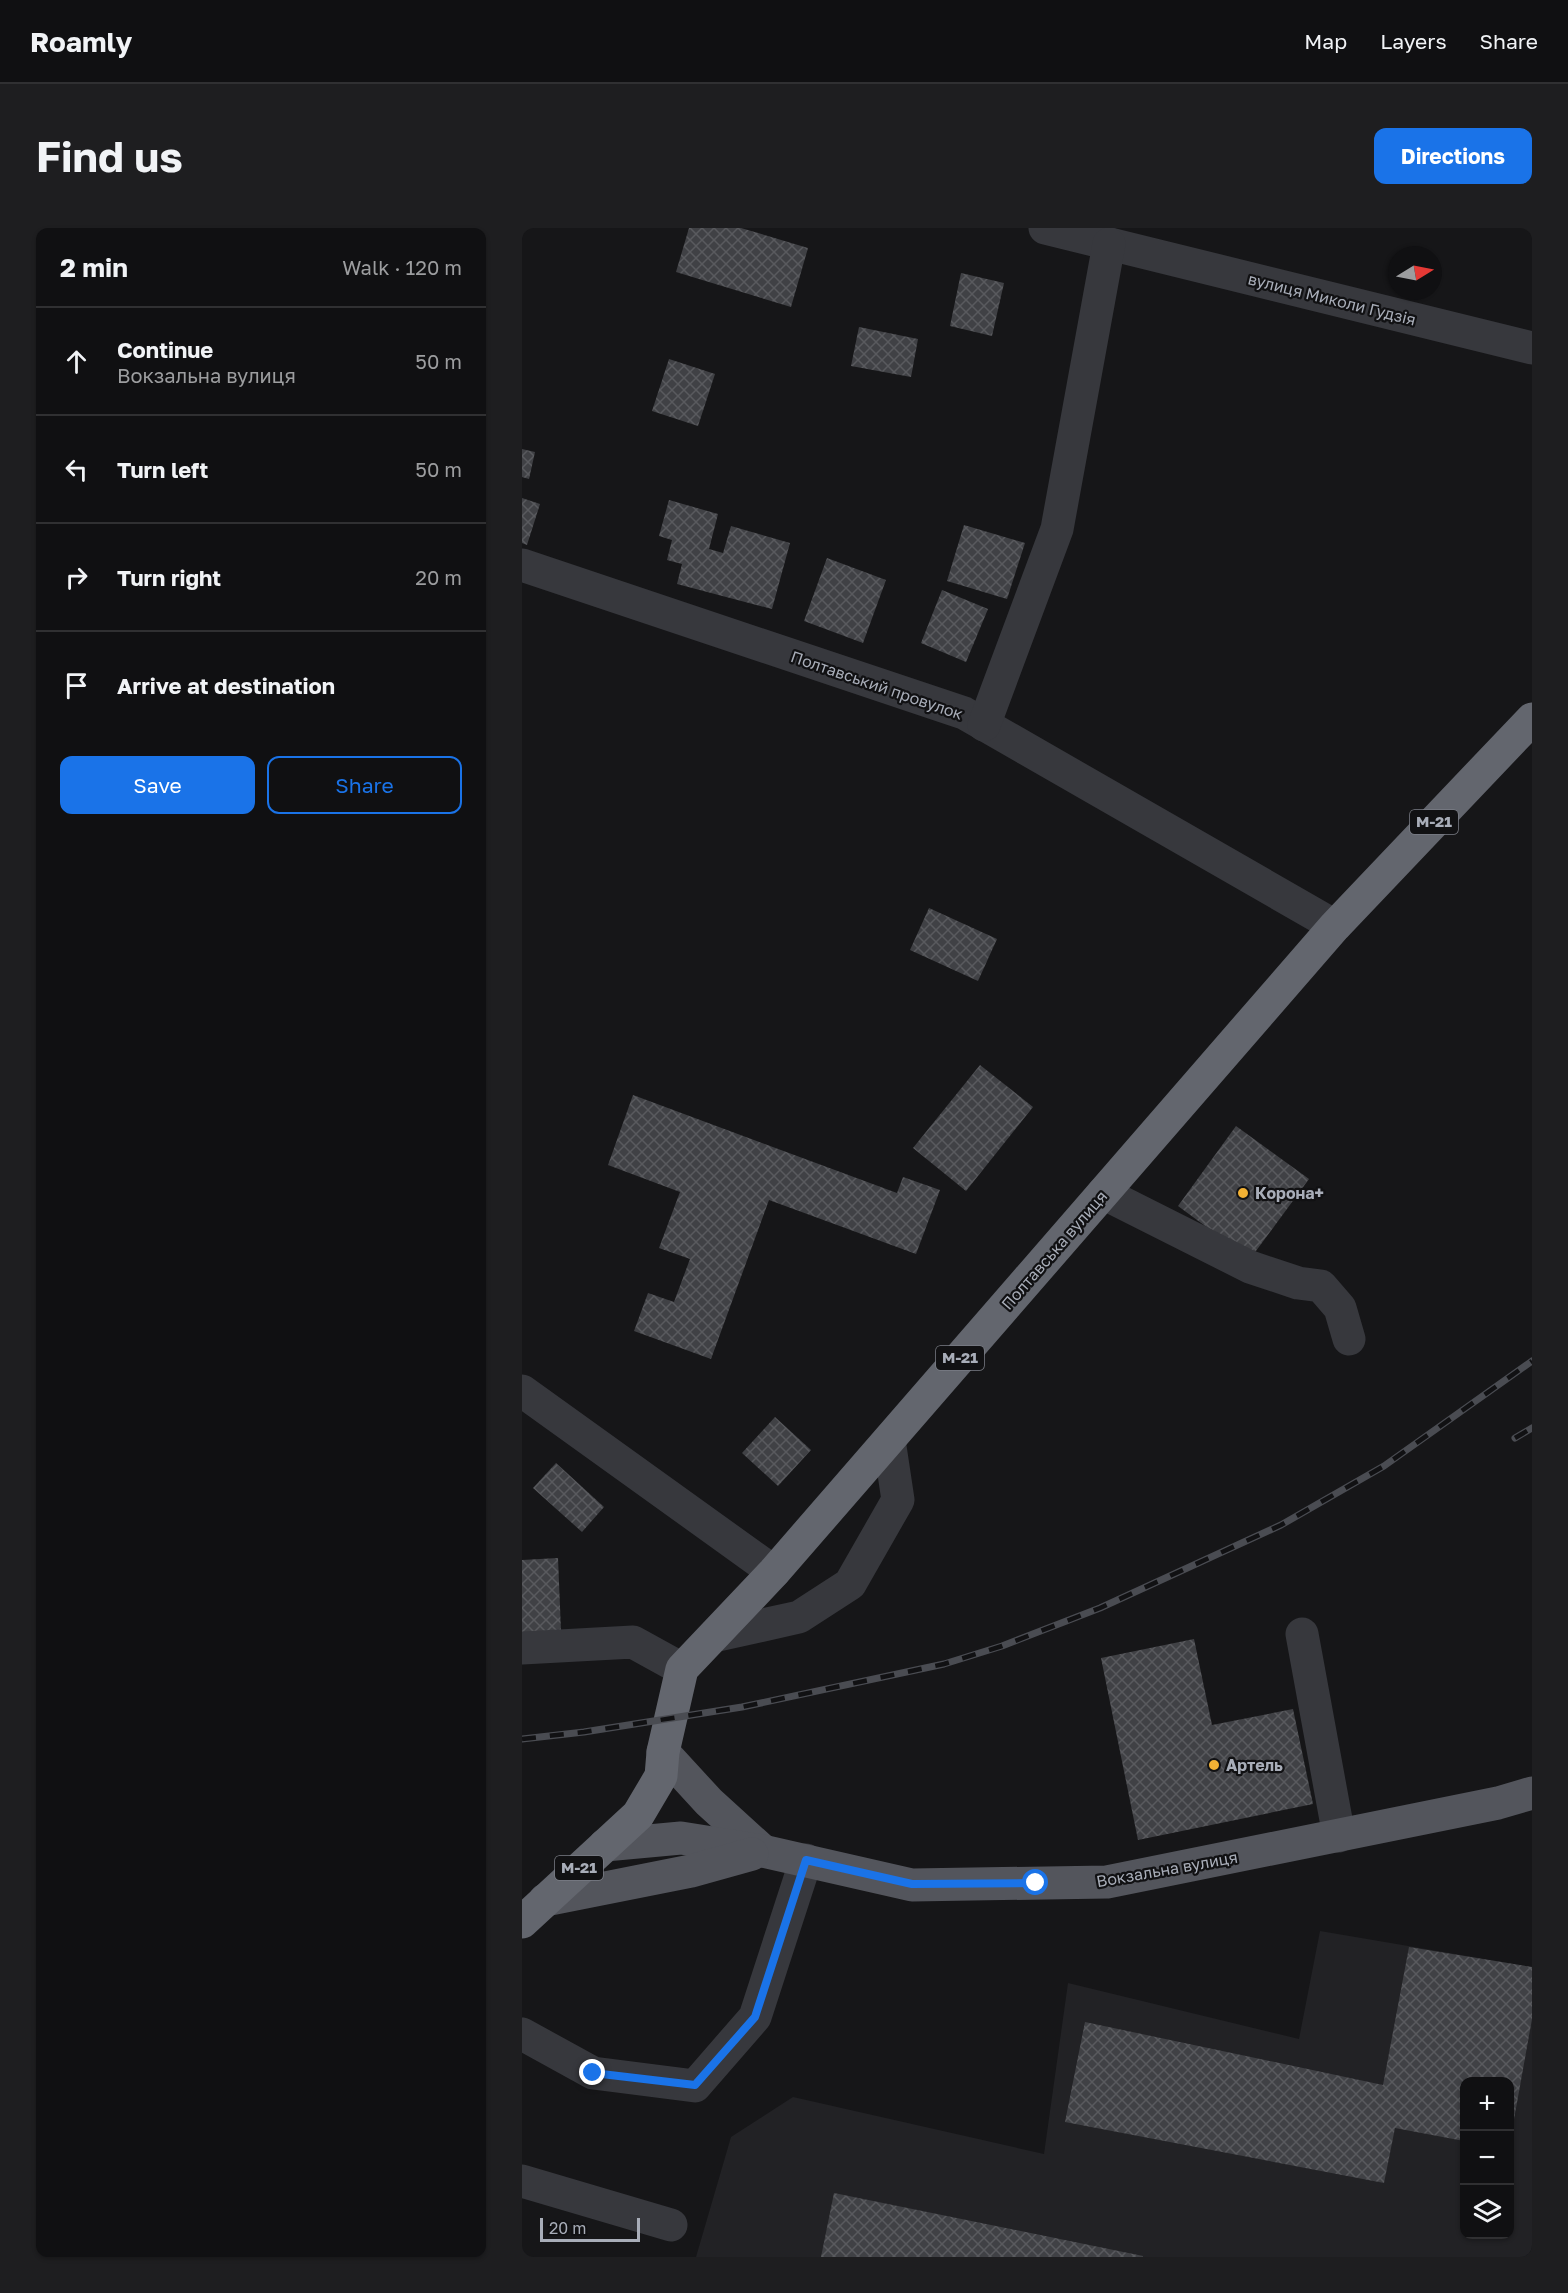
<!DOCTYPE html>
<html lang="en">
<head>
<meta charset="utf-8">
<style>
  :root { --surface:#101012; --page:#1e1e20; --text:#f1f3f6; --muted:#9c9d9f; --line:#303032; --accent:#1a73e8 }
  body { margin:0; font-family:"Golos Text",sans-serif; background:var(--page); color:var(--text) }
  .controls { position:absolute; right:18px; bottom:18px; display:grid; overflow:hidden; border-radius:12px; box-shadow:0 2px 4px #0004 }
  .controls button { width:54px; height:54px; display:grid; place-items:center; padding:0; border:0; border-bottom:2px solid var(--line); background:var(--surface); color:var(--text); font:30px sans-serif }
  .compass { position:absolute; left:866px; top:18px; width:54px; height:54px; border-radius:50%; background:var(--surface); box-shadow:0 2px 4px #0004; rotate:80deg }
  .scale { position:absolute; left:18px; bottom:15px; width:100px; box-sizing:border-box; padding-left:6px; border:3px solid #a8adb8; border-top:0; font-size:16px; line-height:21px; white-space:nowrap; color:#a8adb8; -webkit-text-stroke:4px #111113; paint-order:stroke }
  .stop { position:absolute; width:18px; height:18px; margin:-14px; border:4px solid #1a73e8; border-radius:50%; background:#fff }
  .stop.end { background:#1a73e8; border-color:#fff; box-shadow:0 2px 6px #0008 }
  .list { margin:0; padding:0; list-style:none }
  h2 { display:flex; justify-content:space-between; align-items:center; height:78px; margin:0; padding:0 24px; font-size:26px }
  h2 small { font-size:20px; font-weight:400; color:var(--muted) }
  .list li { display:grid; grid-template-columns:39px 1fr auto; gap:18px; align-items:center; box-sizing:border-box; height:108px; padding:0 24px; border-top:2px solid var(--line) }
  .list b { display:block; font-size:22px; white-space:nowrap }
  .list p { margin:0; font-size:20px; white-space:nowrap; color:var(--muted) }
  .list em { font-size:20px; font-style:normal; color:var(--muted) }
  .actions { display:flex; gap:12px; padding:18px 24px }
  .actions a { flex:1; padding:14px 0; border:2px solid var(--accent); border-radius:12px; text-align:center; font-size:21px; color:var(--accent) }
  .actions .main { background:var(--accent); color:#fff }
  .icon { flex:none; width:33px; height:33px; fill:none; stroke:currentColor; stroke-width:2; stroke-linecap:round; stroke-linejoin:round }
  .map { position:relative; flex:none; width:1010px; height:2029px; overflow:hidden; border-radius:12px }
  header { display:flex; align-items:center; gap:36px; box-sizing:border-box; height:84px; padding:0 30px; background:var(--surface); border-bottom:2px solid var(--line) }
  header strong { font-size:28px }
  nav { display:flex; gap:33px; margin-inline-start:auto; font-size:21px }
  .intro { display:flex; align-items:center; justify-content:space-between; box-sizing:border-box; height:144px; padding:0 36px }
  h1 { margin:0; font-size:42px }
  .button { padding:15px 27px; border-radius:12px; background:var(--accent); color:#fff; font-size:21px; font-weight:700 }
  main { display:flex; gap:36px; padding:0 36px }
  aside { flex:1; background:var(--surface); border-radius:12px; box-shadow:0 2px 4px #0004 }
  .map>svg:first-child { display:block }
  .built { fill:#222225; fill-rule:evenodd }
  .building { fill:url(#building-cross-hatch) }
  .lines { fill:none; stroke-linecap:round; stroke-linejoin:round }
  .minor { stroke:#37383d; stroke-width:33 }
  .major { stroke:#53555c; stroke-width:33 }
  .highway { stroke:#63666e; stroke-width:33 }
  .rail-casing { stroke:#4a4c52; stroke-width:7 }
  .rail { stroke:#111113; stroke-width:4.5; stroke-dasharray:14; stroke-linecap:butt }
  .route { stroke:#1a73e8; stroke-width:8 }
  .poi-dot { fill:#f2b134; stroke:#111113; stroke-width:2 }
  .labels { text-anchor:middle; stroke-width:4.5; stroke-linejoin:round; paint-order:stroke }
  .shield { fill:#111113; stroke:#7b7e86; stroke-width:1.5 }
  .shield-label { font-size:15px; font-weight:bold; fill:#a8adb8 }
  .street-label { font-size:16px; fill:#a8adb8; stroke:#111113 }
  .poi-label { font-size:16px; font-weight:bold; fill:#a8adb8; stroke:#111113; text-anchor:start }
</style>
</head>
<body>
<header>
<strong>Roamly</strong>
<nav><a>Map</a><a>Layers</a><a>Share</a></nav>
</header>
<div class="intro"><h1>Find us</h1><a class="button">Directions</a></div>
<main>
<aside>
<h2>2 min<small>Walk · 120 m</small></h2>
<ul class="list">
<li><svg class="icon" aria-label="ahead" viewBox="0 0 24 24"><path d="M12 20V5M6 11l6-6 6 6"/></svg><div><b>Continue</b><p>Вокзальна вулиця</p></div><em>50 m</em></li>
<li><svg class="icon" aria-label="left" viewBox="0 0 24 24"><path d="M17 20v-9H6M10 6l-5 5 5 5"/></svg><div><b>Turn left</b></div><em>50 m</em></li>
<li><svg class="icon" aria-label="right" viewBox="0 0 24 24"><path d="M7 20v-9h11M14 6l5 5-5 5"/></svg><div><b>Turn right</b></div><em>20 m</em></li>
<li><svg class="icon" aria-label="arrive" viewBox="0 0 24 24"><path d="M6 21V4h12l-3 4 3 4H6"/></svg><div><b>Arrive at destination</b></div></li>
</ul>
<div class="actions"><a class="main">Save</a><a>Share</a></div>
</aside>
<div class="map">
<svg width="1010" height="2029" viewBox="0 0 1010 2029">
  <defs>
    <pattern id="building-cross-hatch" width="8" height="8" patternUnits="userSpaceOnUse" patternTransform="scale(1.5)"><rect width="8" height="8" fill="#404145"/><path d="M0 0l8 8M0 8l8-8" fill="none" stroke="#595a5e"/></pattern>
  </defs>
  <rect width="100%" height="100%" fill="#161618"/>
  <path class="built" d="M798,1703L1010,1739V2029H174L209,1909L271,1869L522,1926L546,1755L777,1811ZM942,1854H987V2006H942Z"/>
  <g class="building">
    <path d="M167,0H219L286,20L269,79L154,44Z"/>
    <path d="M439,45L482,55L470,108L428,98Z"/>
    <path d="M337,99L396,111L389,149L329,138Z"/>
    <path d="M147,131L193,146L176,198L130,183Z"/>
    <path d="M0,221L13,224L7,251L0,249Z"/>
    <path d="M0,270L18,276L5,317L0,315Z"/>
    <path d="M147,272L196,286L187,321L201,325L209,298L268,315L250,381L155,356L160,336L145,332L150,312L137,308Z"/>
    <path d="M442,297L503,315L485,371L425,353Z"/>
    <path d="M305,330L364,352L341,415L282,393Z"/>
    <path d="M420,362L466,381L444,434L399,415Z"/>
    <path d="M407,680L475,711L456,753L388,722Z"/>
    <path d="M458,837L511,879L444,963L391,920Z"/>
    <path d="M111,867L375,965L381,949L418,962L394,1026L247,972L189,1131L112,1103L126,1065L152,1074L168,1031L137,1020L158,964L86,937Z"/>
    <path d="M714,898L787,951L728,1031L656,978Z"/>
    <path d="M253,1189L289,1222L256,1258L220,1225Z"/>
    <path d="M34,1235L82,1279L60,1304L11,1260Z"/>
    <path d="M36,1330L39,1403L0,1405V1332Z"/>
    <path d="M672,1411L690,1497L771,1481L791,1576L616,1612L579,1430Z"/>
    <path d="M887,1719L1010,1739V1791L989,1908L987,1854H942V1913L873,1900L862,1955L543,1894L563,1794L861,1857Z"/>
    <path d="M312,1965L621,2028V2029H299Z"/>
  </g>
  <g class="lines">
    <g class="minor">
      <path d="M523,0L1010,120"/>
      <path d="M0,337L442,485L813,698"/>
      <path d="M462,497L535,301L587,16"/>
      <path d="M581,965L728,1039L776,1055L799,1058L818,1080L827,1111"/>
      <path d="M0,1163L252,1344"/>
      <path d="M780,1406L817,1608"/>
      <path d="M192,1408L277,1389L328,1356L376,1272L367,1212"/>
      <path d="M0,1420L111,1414L160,1441"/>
      <path d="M0,1806L71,1845L173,1858L233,1789L284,1632"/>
      <path d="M0,1953L149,1997"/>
    </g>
    <g class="major">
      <path d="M141,1524L187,1574L241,1623"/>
      <path d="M83,1617L159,1610L241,1623L390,1657L585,1654L976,1575L1010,1565"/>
      <path d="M23,1672L169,1643L230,1626"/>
    </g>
    <path class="highway" d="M0,1694L116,1587L139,1548L141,1524L160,1441L252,1344L813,698L1010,491"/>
    <g class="rail-casing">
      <g id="rail">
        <path d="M993,1210L1010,1200"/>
        <path d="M0,1511L62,1504L220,1479L422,1436L480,1418L578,1380L759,1297L862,1238L1010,1133"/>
      </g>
    </g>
    <use href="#rail" class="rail"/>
  </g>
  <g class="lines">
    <path class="route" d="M71,1845L173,1857L233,1789L284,1632L390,1656L514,1655"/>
  </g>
  <g class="poi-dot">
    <circle cx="721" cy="965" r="6"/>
    <circle cx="692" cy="1537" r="6"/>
  </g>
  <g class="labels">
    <g class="shield">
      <rect x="888" y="582" width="48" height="24" rx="4.5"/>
      <rect x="414" y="1118" width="48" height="24" rx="4.5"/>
      <rect x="33" y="1628" width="48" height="24" rx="4.5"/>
    </g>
    <g class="shield-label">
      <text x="912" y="599">М-21</text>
      <text x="438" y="1135">М-21</text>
      <text x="57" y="1645">М-21</text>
    </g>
    <g class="street-label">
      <text transform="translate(810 71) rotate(14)" y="6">вулиця Миколи Гудзія</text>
      <text transform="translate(355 457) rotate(19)" y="6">Полтавський провулок</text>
      <text transform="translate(532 1022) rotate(-49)" y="6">Полтавська вулиця</text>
      <text transform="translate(645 1641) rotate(-10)" y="6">Вокзальна вулиця</text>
    </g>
    <g class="poi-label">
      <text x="733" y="971">Корона+</text>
      <text x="704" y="1543">Артель</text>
    </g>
  </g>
</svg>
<div class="controls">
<button>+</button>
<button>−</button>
<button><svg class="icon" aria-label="layers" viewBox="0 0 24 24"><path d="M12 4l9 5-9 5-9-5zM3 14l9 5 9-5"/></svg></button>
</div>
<svg class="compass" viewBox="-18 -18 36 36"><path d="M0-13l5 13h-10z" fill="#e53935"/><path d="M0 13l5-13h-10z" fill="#9c9d9f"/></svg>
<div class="scale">20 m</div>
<div class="stop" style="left:514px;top:1655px"></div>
<div class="stop end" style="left:71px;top:1845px"></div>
</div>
</main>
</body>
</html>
